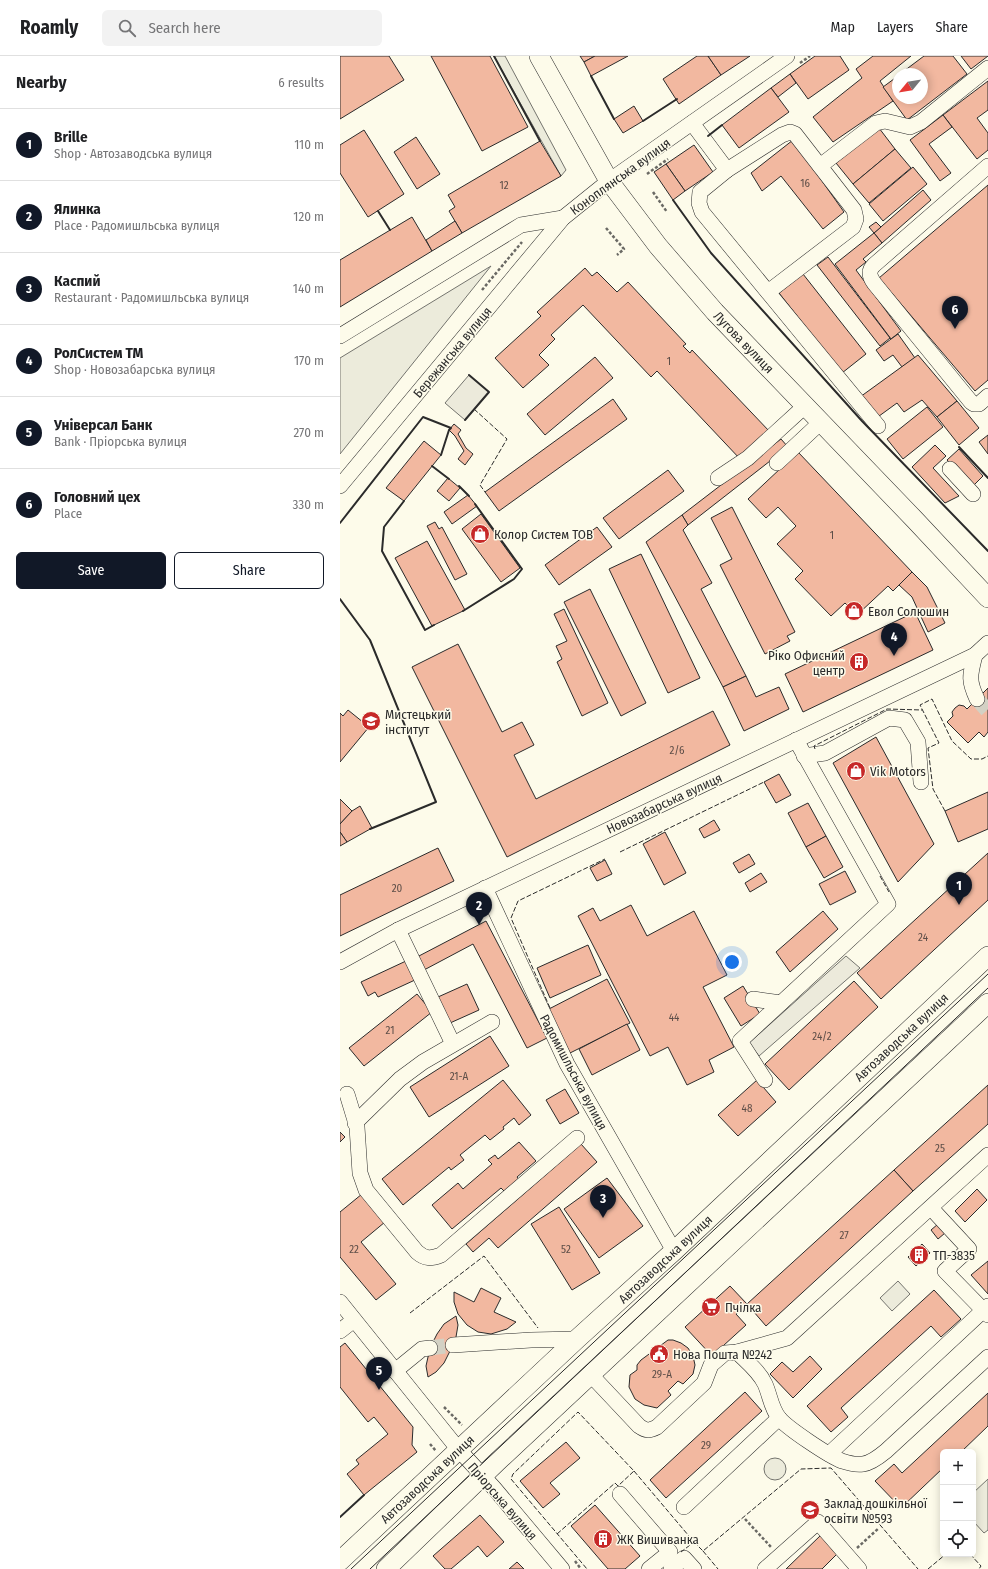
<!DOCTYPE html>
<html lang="en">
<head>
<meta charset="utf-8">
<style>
  :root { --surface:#fff; --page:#f2f2f2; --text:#202124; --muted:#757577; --line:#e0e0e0; --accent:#111827 }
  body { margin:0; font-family:"Fira Sans Condensed",sans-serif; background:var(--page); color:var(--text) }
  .controls { position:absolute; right:12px; bottom:12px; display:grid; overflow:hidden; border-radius:6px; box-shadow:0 2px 10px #0003 }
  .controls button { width:36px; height:36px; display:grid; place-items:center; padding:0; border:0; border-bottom:1px solid var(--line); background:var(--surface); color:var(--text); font:20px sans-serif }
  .compass { position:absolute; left:552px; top:12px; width:36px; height:36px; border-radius:50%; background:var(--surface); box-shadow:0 2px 10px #0003; rotate:240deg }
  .you { position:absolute; left:392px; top:906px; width:14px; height:14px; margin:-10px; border:3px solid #fff; border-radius:50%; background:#1a73e8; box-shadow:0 0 0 6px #1a73e833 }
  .badge { display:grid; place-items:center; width:26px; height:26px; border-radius:50%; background:var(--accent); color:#fff; font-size:13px; font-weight:700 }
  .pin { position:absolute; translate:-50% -33px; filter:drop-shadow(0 1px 2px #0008) }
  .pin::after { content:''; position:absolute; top:21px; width:14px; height:12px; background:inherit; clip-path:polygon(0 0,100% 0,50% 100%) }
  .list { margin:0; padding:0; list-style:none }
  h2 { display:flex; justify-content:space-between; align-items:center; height:52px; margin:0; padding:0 16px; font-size:17px }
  h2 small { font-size:13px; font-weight:400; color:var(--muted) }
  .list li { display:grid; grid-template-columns:26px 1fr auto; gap:12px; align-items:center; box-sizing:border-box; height:72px; padding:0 16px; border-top:1px solid var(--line) }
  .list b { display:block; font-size:15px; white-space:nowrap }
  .list p { margin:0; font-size:13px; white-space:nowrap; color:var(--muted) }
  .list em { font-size:13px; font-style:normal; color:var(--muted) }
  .actions { display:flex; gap:8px; padding:12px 16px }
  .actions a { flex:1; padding:9px 0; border:1px solid var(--accent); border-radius:6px; text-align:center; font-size:14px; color:var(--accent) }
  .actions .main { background:var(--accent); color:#fff }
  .icon { flex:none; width:22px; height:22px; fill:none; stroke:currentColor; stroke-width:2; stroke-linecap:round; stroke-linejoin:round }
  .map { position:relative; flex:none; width:648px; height:1513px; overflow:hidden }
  header { display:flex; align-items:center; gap:24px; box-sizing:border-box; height:56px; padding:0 20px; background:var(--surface); border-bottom:1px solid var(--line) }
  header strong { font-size:19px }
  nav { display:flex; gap:22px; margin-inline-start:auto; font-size:14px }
  .search { width:280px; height:36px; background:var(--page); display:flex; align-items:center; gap:10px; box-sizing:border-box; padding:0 14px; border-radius:6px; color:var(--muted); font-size:15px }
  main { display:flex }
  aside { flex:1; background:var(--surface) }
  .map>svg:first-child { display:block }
  .green { fill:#ecebdb; stroke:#74746e }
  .parking { fill:#eceadb; stroke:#74746e }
  .building { fill:#f2b8a0; stroke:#2b2b2b }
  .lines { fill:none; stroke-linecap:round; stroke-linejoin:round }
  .minor-tunnel { stroke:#d3d1c4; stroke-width:15; stroke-dasharray:15 8; stroke-linecap:butt }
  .minor-casing { stroke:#2b2b2b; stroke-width:16 }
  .major-casing { stroke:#2b2b2b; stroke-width:20 }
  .path { stroke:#6a6964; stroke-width:2.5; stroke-dasharray:3 2; stroke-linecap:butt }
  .minor { stroke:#fdfbea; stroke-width:15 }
  .major { stroke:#fdfbea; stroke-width:19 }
  .tram { stroke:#2b2b2b; stroke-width:1 }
  .fence { stroke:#2b2b2b; stroke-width:1; stroke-dasharray:5 2; stroke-linecap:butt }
  .wall { stroke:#2b2b2b; stroke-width:2 }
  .labels { text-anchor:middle; stroke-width:3; stroke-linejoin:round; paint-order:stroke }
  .number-label { font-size:11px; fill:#5d4e48 }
  .street-label { font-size:13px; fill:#2b2b2b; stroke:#fdfbea }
  .poi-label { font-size:13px; fill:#2b2b2b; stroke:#fdfbea; text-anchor:start }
</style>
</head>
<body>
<header>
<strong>Roamly</strong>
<div class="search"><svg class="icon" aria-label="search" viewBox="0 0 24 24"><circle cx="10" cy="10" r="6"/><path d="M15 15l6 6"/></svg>Search here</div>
<nav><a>Map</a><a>Layers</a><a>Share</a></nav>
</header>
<main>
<aside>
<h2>Nearby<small>6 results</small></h2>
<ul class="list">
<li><span class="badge">1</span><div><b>Brille</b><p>Shop · Автозаводська вулиця</p></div><em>110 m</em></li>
<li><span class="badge">2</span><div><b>Ялинка</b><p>Place · Радомишльська вулиця</p></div><em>120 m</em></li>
<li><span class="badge">3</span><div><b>Каспий</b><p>Restaurant · Радомишльська вулиця</p></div><em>140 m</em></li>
<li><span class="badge">4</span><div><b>РолСистем ТМ</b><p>Shop · Новозабарська вулиця</p></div><em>170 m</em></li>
<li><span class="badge">5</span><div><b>Універсал Банк</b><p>Bank · Пріорська вулиця</p></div><em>270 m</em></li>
<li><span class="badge">6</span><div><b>Головний цех</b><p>Place</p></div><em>330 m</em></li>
</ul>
<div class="actions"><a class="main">Save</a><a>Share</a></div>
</aside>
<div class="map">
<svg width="648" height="1513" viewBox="0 0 648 1513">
  <rect width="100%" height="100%" fill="#fdfbea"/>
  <g class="green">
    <path d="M154,0H165L226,114L221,120Z"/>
    <path d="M151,210L0,398V302Z"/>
    <path d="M558,1225L570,1238L552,1255L540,1242Z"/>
    <circle cx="435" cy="1413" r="11"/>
    <path d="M648,1423V1474L644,1477L633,1465V1437Z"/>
  </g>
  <g class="parking">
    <path d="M129,319L149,336L125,364L105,347Z"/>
    <path d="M506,900L520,912L419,1000L409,987Z"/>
  </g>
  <g class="building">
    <path d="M0,0H49L64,24L0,63Z"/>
    <path d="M91,0H150L188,71L142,95Z"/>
    <path d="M240,0H255L244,6Z"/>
    <path d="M255,0H288L251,20L244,6Z"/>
    <path d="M357,0H368L381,19L339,48L323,23Z"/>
    <path d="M368,0H410L381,19Z"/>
    <path d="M475,0H500L509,14L468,43L450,18Z"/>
    <path d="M533,0H571L540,25L553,45L493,86L473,61L522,22L516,13Z"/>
    <path d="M584,0H613L627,18L567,64L543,31L558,20V42H582V18H560Z"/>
    <path d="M621,0H648L631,13Z"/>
    <path d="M450,18L456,27L438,41L431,32Z"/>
    <path d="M648,25V54L637,62L648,77V94L637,103L603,59Z"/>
    <path d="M431,32L449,56L399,92L382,69Z"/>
    <path d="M294,50L303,65L283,77L274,63Z"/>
    <path d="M603,59L612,71L589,88L611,117L600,125L570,84Z"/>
    <path d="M539,72L555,93L513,128L496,107Z"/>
    <path d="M24,74L64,138L28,161L0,117V89Z"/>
    <path d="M76,81L100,118L77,133L54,96Z"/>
    <path d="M453,84L504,156L483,173L441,120L422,135L411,117Z"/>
    <path d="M200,85L221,120L122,177L109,155L115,151L108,139Z"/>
    <path d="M354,89L373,116L345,135L326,108Z"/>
    <path d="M555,93L571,112L529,147L513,128Z"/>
    <path d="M326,108L345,135L333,144L314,116Z"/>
    <path d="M573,111L587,128L543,165L529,148Z"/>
    <path d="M648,129V324L635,335L539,222Z"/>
    <path d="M583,134L591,144L542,187L534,177Z"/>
    <path d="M72,161L92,195L0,251V204Z"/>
    <path d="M115,165L122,177L92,195L86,184Z"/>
    <path d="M536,166L541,171L534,177L529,171Z"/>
    <path d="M534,177L542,187L523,203L526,206L516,214L561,275L551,283L495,208Z"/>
    <path d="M488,201L550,282L540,290L477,209Z"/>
    <path d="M245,212L252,220L257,216L277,236L288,226L346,288L343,290L350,297L352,294L430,376L401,404L317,315L311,321L243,249L211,279L215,283L199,299L209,309L183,332L155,302L201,260L197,256Z"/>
    <path d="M463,218L526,298L502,317L439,237Z"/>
    <path d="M558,278L575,302L562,311L553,299L544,305L536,294Z"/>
    <path d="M578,299L617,345L597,361L582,344L564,356L557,347L535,363L520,341Z"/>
    <path d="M255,301L273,322L205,379L187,358Z"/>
    <path d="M273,343L287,363L159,455L145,436Z"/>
    <path d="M617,345L639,372L619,389L597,361Z"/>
    <path d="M587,351L603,371L563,403L547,383Z"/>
    <path d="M114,368L121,374L118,378L126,392L133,398L125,409L118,403L124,395L115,380L109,374Z"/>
    <path d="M648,379V398L639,386Z"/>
    <path d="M441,383L448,391L348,469L342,459Z"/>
    <path d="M84,385L101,399L64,445L46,432Z"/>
    <path d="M595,389L606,400L593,412L619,440L605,447L572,411Z"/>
    <path d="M619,393L643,420L632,431L607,404Z"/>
    <path d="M458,396L572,516L553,535L548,530L517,559L505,547L491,560L455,523L463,515L437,488L456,470L438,451L426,462L408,443Z"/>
    <path d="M328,414L344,435L279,483L263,462Z"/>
    <path d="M108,422L120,432L109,445L97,435Z"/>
    <path d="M128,439L137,450L112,468L104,456Z"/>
    <path d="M392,451L455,576L447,580L450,585L425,598L380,509L392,503L371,462Z"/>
    <path d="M141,458L180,512L161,526L122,473Z"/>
    <path d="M342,459L348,469L343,474L372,527L361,533L406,620L383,631L306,486Z"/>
    <path d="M95,466L99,473L102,471L127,518L115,524L87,470Z"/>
    <path d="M257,471L272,491L219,529L205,509Z"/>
    <path d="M87,485L125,554L92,570L55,502Z"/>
    <path d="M301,498L360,622L328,637L269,513Z"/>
    <path d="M572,516L587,531L605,567L588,576L572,541L559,529Z"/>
    <path d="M250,533L306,647L281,660L224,546Z"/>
    <path d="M224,553L268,647L242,660L217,606L222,603L216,590L227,585L214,558Z"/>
    <path d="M575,556L593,594L463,656L445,618Z"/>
    <path d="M118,588L162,676L182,666L194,689L174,699L196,743L373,655L390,689L167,801L72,611Z"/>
    <path d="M406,620L416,641L439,631L449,653L404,675L383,631Z"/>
    <path d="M648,632V676L644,681L639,676L628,687L607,666L613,660L612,656L615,652L619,649L624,650L627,653Z"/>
    <path d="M8,654L29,671L0,706V657L3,660Z"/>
    <path d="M536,681L594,788L558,826L493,707Z"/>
    <path d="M439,718L451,739L436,747L424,726Z"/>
    <path d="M648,736V773L618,786L605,755Z"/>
    <path d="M0,743L12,755L0,768Z"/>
    <path d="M468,747L486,780L466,791L448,757Z"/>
    <path d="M20,750L32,772L7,786L0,776V768L12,755Z"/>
    <path d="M374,764L380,774L364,782L359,773Z"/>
    <path d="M0,776L7,786L0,790Z"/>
    <path d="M325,776L346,817L324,829L303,788Z"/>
    <path d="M486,780L503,811L484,822L466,791Z"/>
    <path d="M98,792L114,825L0,880V839Z"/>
    <path d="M648,797V844L541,943L517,917Z"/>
    <path d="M409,798L415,808L399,817L393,807Z"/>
    <path d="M265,804L272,818L257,825L250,812Z"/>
    <path d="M505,815L516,836L490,849L479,828Z"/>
    <path d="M421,817L427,826L410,836L405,827Z"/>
    <path d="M291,849L307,880L354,855L387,919L363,931L394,991L369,1004L374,1016L347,1029L328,991L310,1000L238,860L253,852L260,865Z"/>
    <path d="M483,855L498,873L450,916L436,896Z"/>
    <path d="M146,865L207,982L187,992L133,888L84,914L77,901Z"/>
    <path d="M248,889L261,919L210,942L197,912Z"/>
    <path d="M66,905L75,924L38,941L35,936L28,940L21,926Z"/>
    <path d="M267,923L290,967L230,997L207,954Z"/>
    <path d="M514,925L538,951L449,1034L425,1008Z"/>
    <path d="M127,928L139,954L110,967L98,941Z"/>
    <path d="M403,930L420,958L401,970L384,942Z"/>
    <path d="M77,938L92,956L24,1010L9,992Z"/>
    <path d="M287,968L300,994L252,1019L239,993Z"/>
    <path d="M150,980L169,1010L89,1061L70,1031Z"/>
    <path d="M163,1024L191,1059L179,1069L174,1062L163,1071L164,1073L150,1084L145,1079L120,1099L124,1104L111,1114L109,1111L63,1149L42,1123Z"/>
    <path d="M417,1024L436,1046L398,1080L378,1059Z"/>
    <path d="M648,1029V1068L573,1135L554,1114Z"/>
    <path d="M225,1033L239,1057L220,1068L206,1044Z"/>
    <path d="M0,1076L5,1081L0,1086Z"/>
    <path d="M179,1086L196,1105L177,1121L181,1126L167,1138L161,1132L112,1173L92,1149L118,1127L123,1133L152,1108L148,1104L155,1099L158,1103Z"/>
    <path d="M241,1088L257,1106L158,1192L149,1182L133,1196L126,1188Z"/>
    <path d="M554,1114L573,1135L426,1270L407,1248Z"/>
    <path d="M267,1122L303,1170L259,1202L224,1153Z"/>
    <path d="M637,1133L647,1144L625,1166L615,1155Z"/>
    <path d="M22,1138L45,1166L21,1186L56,1228L36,1244L0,1201V1156Z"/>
    <path d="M219,1151L260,1217L232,1234L191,1168Z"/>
    <path d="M598,1168L605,1177L598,1183L591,1174Z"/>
    <path d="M582,1188L590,1197L576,1210L568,1201Z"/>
    <path d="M648,1205V1238L631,1219Z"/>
    <path d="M390,1230L407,1248L396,1258L406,1269L372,1300L345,1271Z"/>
    <path d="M141,1232L161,1242L154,1256L176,1266L167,1273L151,1278L138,1276L127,1269L118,1258L114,1246V1236L134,1246Z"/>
    <path d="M594,1234L621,1263L601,1281L591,1270L501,1352L508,1361L491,1376L467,1350Z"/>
    <path d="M116,1260L118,1269L116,1281L113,1289L104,1307L96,1316L88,1321L86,1310L90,1292L97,1278L104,1268Z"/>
    <path d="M328,1284H333L341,1287L348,1292L353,1300L355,1309L353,1318L343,1328L338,1325L328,1335L331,1339L317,1352L304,1349L295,1343L289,1331L290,1319L297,1314V1309L301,1304Z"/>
    <path d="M5,1287L73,1371L72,1389L77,1396L24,1439L7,1418L19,1408L16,1404L48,1378L34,1361L28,1366L0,1331V1291Z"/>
    <path d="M470,1300L482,1313L453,1342L430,1318L442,1306L453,1316Z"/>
    <path d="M405,1336L422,1355L326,1442L310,1424Z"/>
    <path d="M648,1337V1370L621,1396H603V1412L561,1452L535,1425L554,1408L562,1417Z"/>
    <path d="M226,1386L240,1402L210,1427L220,1438L203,1452L180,1425Z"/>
    <path d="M255,1449L300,1500L285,1513H268L231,1470Z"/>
    <path d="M140,1459L164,1486L147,1501L138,1490L111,1513H105L93,1500Z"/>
    <path d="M482,1478L499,1496L482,1513H446Z"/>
    <path d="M177,1506L184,1513H169Z"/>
  </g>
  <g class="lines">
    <g class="minor-tunnel">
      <path d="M637,643L648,655"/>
      <path d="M90,1292L113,1289"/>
    </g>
    <g class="minor-casing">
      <g id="minor">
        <path d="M352,67L387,114"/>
        <path d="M480,110L536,67L545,65L570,71L581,66L648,12"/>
        <path d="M648,110L534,209C528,215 529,220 534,227L631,346L634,348H639L648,340"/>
        <path d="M428,236L513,171L516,163L514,154L455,78L450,76L442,79L387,114L360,136L359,147L362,156L538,370"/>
        <path d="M0,280L181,169L223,162"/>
        <path d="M437,407L481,366"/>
        <path d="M610,413L633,438"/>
        <path d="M378,422L408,402L465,350"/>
        <path d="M0,430L223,162L269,125L447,0"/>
        <path d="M635,599C630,619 628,624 637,643"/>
        <path d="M464,700L485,697L549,662L565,664L578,686L581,726"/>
        <path d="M145,832L227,1008L334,1195"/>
        <path d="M58,874L113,988"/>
        <path d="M0,906L58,874L635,599L648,587"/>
        <path d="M413,943L441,947"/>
        <path d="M425,1024L400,985L548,848L456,684"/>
        <path d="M7,1038L17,1071L20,1117L26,1134L77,1196C85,1203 91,1203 101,1199L237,1082"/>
        <path d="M15,1067L60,1023L83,1006L152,966"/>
        <path d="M591,1152L629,1193L605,1215L648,1259"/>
        <path d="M0,1246L119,1394L154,1432L222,1513"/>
        <path d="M0,1275L14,1264"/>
        <path d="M113,1289L191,1284L237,1283"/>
        <path d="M397,1296C407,1306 419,1315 425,1328C430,1339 431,1352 439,1362C447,1372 489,1400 502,1405C508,1407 515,1409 523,1408C531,1407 540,1400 546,1395L648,1301"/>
        <path d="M55,1315L82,1293L90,1292"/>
        <path d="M251,1319L299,1370C306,1375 309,1375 317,1371L364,1327L371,1309L385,1297L397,1296L447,1282L648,1099"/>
        <path d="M489,1398L648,1250"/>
        <path d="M280,1438L330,1496L309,1513"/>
        <path d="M344,1451L439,1362"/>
        <path d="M331,1513L344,1502L354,1513"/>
        <path d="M425,1513L478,1466L519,1513"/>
      </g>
    </g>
    <g class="major-casing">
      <g id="major">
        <path d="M199,0L269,125L318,190L375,256L575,464L648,542"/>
        <path d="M0,1505L237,1283L334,1195L648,900"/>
        <path d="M46,1513L157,1406L648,947"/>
      </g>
    </g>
    <g class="path">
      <path d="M460,7L470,0"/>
      <path d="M307,118L328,103"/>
      <path d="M313,136L327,156"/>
      <path d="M266,172L284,193L277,199"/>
      <path d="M142,234L182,186"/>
      <path d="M104,1351L122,1369"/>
      <path d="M90,1388L96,1395"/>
      <path d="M405,1463L431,1491"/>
      <path d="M517,1492L539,1472"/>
      <path d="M235,1505L241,1513"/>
    </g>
    <use href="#minor" class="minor"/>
    <use href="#major" class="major"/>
    <g class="tram">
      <path d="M11,1513L648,918"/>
      <path d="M30,1513L648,932"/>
    </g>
    <g class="fence">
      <path d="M134,353L167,383L140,429L145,436"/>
      <path d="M475,693L474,690L547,653L582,654"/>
      <path d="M605,755L593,733L588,692L599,687L580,649L592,643L612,685L631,703H642L648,700"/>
      <path d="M280,796L424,726"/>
      <path d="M540,820L549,836"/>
      <path d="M210,952L171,862L178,845L265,803"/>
      <path d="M70,1257L144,1200L198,1272"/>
      <path d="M294,1415L354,1486L341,1496"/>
      <path d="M217,1478L275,1427L278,1430L294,1415L238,1356L173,1418L171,1423L247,1513"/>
      <path d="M354,1486L363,1495L461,1413L491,1412L578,1513"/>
      <path d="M363,1495L378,1513"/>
      <path d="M630,1498L641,1510L639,1513"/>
      <path d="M588,1513L606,1498"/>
    </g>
    <g class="wall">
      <path d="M154,0L200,85"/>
      <path d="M251,20L274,63"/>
      <path d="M303,65L337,43"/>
      <path d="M368,80L382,69"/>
      <path d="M333,144L371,197L522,365L648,495"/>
      <path d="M38,155L50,174"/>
      <path d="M125,364L149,336L129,319"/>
      <path d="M619,391L648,422"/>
      <path d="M92,410L109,423"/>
      <path d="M119,430L129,440"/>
      <path d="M64,445L44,471L42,495L85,574L94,569"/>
      <path d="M0,467L83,361L111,372L109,374L101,399"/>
      <path d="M0,543L30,584L96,746L30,773"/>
      <path d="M123,555L174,523L182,513L135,448"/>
      <path d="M0,1461L24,1439"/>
    </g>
  </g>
  <defs>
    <g id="shop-disc" transform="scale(1)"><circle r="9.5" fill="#c62828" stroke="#fdfbea"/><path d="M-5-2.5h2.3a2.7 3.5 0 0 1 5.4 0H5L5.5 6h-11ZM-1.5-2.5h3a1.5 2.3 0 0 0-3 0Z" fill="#fff"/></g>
    <g id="building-disc" transform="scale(1)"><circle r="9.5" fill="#c62828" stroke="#fdfbea"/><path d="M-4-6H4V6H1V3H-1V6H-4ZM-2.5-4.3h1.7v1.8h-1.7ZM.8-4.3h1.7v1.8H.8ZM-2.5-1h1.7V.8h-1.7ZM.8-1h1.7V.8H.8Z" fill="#fff"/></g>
    <g id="university-disc" transform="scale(1)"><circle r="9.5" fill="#c62828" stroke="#fdfbea"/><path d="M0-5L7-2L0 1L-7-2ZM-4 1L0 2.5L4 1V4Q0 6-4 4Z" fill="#fff"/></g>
    <g id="supermarket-disc" transform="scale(1)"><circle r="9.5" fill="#c62828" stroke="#fdfbea"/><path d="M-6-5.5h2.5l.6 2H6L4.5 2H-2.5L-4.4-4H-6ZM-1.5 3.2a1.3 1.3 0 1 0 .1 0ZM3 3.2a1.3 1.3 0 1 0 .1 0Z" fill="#fff"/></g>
    <g id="civic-disc" transform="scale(1)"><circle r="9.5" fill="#c62828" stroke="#fdfbea"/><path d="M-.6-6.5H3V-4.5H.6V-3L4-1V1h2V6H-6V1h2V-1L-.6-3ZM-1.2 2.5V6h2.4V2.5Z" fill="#fff"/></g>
    <g id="school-disc" transform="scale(1)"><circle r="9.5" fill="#c62828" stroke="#fdfbea"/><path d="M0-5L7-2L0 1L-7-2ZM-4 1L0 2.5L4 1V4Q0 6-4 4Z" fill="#fff"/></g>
  </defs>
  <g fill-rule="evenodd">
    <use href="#shop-disc" x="140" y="478"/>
    <use href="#shop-disc" x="514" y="555"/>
    <use href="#building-disc" x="519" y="606"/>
    <use href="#university-disc" x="31" y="665"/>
    <use href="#shop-disc" x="516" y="715"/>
    <use href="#building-disc" x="579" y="1199"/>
    <use href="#supermarket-disc" x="371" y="1251"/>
    <use href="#civic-disc" x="319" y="1298"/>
    <use href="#school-disc" x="470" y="1454"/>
    <use href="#building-disc" x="263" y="1483"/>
  </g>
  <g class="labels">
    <g class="number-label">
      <text x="465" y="131">16</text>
      <text x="164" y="133">12</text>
      <text x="329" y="309">1</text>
      <text x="492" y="483">1</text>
      <text x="337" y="698">2/6</text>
      <text x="57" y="836">20</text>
      <text x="583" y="885">24</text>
      <text x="334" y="965">44</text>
      <text x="50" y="978">21</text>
      <text x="482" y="984">24/2</text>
      <text x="119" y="1024">21-А</text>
      <text x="407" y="1056">48</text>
      <text x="600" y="1096">25</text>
      <text x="504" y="1183">27</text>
      <text x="14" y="1197">22</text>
      <text x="226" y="1197">52</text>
      <text x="322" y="1322">29-А</text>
      <text x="366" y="1393">29</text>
    </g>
    <g class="street-label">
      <text transform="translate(280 120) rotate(-36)" y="5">Коноплянська вулиця</text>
      <text transform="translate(404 286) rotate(46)" y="5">Лугова вулиця</text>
      <text transform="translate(112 296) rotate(-50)" y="5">Бережанська вулиця</text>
      <text transform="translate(324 747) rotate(-25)" y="5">Новозабарська вулиця</text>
      <text transform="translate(561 981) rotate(-43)" y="5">Автозаводська вулиця</text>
      <text transform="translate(234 1016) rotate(62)" y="5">Радомишльська вулиця</text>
      <text transform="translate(325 1203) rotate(-43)" y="5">Автозаводська вулиця</text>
      <text transform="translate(87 1423) rotate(-43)" y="5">Автозаводська вулиця</text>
      <text transform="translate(163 1445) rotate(49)" y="5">Пріорська вулиця</text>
    </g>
    <g class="poi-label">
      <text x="154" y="483">Колор Систем ТОВ</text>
      <text x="528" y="560">Евол Солюшин</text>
      <text x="505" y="604" text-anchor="end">Ріко Офисний<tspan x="505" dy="15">центр</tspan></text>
      <text x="45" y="663">Мистецький<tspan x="45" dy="15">інститут</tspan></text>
      <text x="530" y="720">Vik Motors</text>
      <text x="593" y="1204">ТП-3835</text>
      <text x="385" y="1256">Пчілка</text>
      <text x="333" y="1303">Нова Пошта №242</text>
      <text x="484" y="1452">Заклад дошкільної<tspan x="484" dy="15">освіти №593</tspan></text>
      <text x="277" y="1488">ЖК Вишиванка</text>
    </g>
  </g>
</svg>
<div class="controls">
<button>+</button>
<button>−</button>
<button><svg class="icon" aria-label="locate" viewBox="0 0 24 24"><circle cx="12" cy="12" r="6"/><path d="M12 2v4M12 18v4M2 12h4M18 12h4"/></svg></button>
</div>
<svg class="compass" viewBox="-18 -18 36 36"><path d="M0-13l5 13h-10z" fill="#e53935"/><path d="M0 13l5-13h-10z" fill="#757577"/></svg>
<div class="you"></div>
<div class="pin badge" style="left:619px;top:849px">1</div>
<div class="pin badge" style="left:139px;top:869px">2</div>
<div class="pin badge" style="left:263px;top:1162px">3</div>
<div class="pin badge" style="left:554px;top:600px">4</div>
<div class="pin badge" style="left:39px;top:1334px">5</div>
<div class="pin badge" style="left:615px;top:273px">6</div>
</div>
</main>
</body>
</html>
